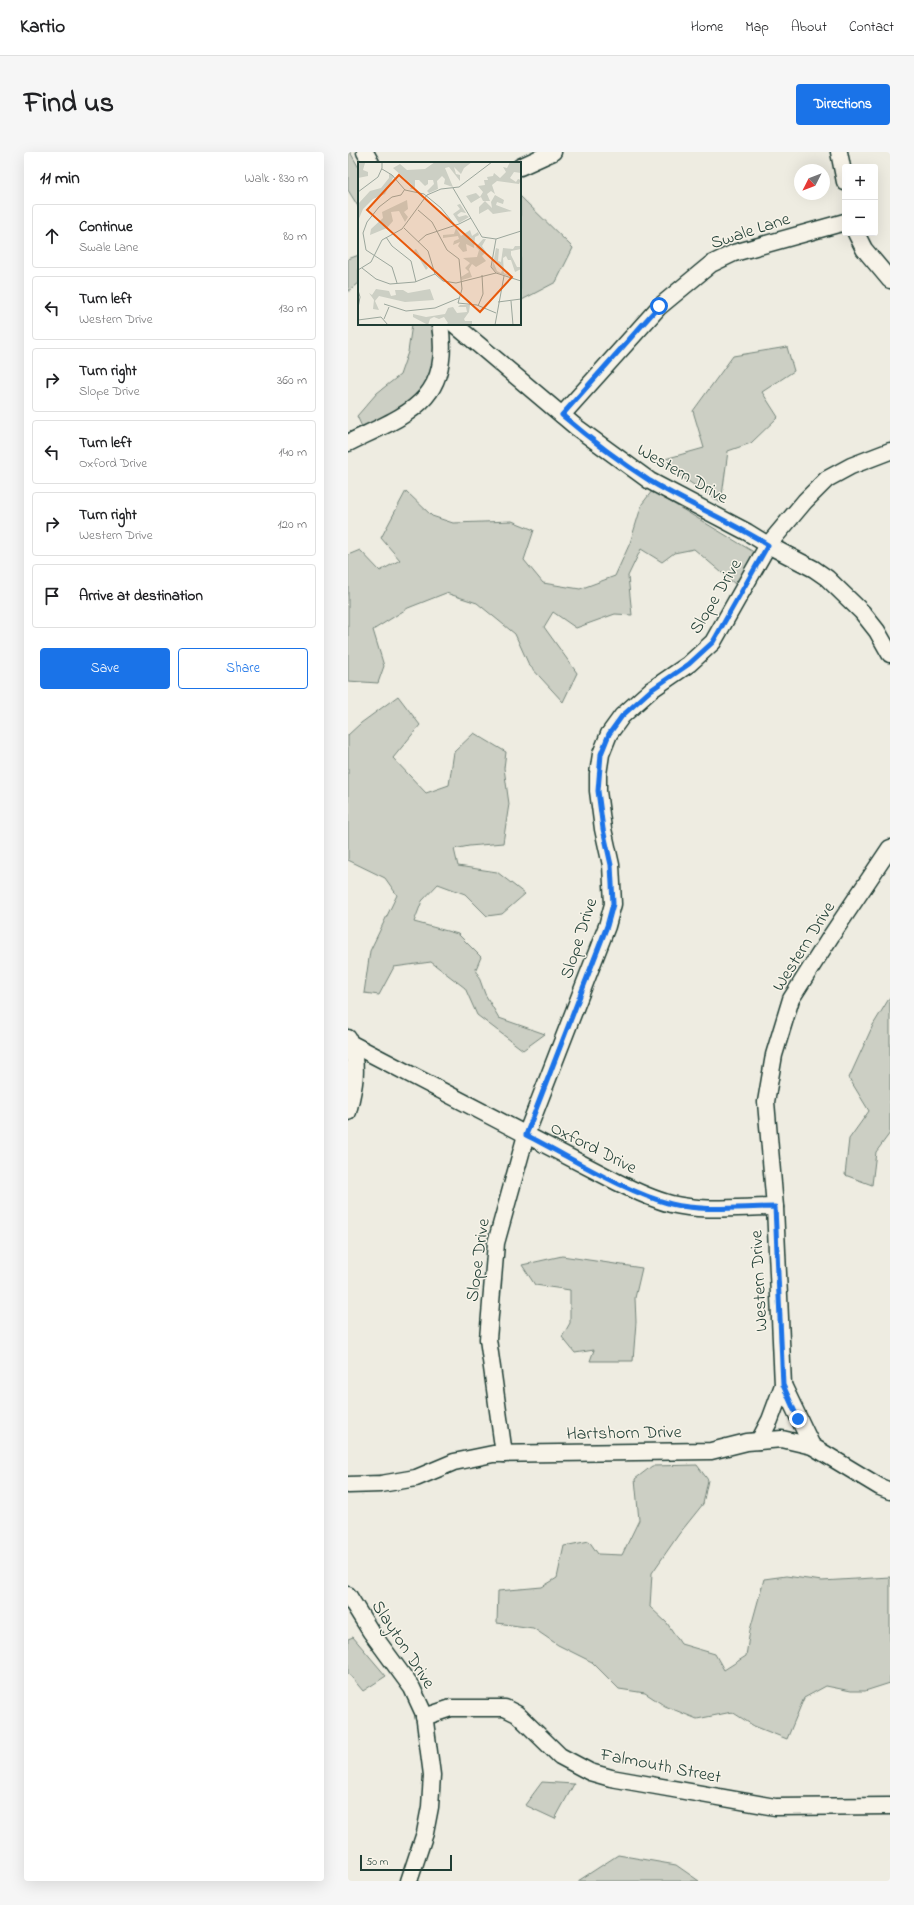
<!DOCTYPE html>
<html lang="en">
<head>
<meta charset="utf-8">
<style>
  :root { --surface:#fff; --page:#f6f6f6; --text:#202124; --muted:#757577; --line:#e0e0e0; --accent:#1a73e8 }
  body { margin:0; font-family:"Indie Flower",sans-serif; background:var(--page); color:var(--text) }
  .controls { position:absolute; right:12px; top:12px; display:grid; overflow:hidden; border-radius:4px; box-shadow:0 4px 16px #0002 }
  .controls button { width:36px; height:36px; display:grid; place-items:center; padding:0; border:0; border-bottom:1px solid var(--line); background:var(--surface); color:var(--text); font:20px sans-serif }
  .compass { position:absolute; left:446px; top:12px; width:36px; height:36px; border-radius:50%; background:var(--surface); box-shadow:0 4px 16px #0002; rotate:228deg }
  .scale { position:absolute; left:12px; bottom:10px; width:92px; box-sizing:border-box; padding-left:4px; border:2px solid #1f3d34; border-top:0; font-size:11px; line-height:14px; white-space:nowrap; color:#1f3d34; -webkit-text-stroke:3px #f7f3e8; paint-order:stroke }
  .stop { position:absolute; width:12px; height:12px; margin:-9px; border:3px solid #1a73e8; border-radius:50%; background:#fff }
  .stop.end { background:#1a73e8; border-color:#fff; box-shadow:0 1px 4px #0008 }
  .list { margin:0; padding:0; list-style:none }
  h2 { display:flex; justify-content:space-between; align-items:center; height:52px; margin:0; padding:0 16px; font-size:17px }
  h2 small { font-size:13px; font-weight:400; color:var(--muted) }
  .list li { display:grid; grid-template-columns:26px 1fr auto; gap:12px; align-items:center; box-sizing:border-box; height:64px; margin:0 8px 8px; padding:0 8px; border:1px solid var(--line); border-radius:4px }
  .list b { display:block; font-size:15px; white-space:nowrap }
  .list p { margin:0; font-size:13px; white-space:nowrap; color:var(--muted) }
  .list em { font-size:13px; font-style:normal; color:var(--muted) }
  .actions { display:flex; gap:8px; padding:12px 16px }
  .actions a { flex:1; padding:9px 0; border:1px solid var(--accent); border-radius:4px; text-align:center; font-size:14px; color:var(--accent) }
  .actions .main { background:var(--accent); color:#fff }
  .icon { flex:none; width:22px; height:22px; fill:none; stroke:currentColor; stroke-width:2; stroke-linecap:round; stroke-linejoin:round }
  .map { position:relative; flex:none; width:542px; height:1729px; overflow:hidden; border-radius:4px }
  header { display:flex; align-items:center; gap:24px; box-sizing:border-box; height:56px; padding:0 20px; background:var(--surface); border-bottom:1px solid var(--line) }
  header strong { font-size:19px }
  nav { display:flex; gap:22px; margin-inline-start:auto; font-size:14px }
  .intro { display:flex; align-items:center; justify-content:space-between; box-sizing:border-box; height:96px; padding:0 24px }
  h1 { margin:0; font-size:28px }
  .button { padding:10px 18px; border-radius:4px; background:var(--accent); color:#fff; font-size:14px; font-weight:700 }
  main { display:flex; gap:24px; padding:0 24px }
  aside { flex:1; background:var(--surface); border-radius:4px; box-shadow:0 4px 16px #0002 }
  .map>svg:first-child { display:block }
  .green { fill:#cccfc4; stroke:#76867c }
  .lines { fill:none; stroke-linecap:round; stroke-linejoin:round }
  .minor-casing { stroke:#1f3d34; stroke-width:19 }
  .minor { stroke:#f7f3e8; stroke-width:16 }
  .route { stroke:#1a73e8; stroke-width:5 }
  .labels { text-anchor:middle; stroke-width:3; stroke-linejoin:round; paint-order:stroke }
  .street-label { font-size:18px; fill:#1f3d34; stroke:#f7f3e8 }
  .inset-road { fill:none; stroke:#9ba69c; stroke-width:1 }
  .view { fill:#e8590c; fill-opacity:0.15; stroke:#e8590c; stroke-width:2 }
  .inset-edge { fill:none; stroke:#1f3d34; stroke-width:2 }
</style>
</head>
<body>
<header>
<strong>Kartio</strong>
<nav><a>Home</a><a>Map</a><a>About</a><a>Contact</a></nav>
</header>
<div class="intro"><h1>Find us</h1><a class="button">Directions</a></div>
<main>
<aside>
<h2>11 min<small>Walk · 830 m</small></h2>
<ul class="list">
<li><svg class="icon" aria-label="ahead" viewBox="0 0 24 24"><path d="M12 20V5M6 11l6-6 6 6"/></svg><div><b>Continue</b><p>Swale Lane</p></div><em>80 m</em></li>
<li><svg class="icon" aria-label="left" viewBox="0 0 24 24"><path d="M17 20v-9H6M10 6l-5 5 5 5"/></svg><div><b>Turn left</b><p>Western Drive</p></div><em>130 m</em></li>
<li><svg class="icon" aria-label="right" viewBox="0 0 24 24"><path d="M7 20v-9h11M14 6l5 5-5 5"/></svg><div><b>Turn right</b><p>Slope Drive</p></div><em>360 m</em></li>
<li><svg class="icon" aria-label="left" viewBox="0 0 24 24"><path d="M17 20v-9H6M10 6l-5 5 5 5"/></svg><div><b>Turn left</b><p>Oxford Drive</p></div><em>140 m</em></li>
<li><svg class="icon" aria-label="right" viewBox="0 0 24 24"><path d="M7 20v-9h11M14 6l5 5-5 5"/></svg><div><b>Turn right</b><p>Western Drive</p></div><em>120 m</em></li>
<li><svg class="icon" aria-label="arrive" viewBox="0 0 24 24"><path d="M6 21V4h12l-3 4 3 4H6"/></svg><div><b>Arrive at destination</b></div></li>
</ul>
<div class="actions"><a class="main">Save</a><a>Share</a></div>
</aside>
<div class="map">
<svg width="542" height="1729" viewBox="0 0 542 1729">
  <rect width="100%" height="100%" fill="#eeece1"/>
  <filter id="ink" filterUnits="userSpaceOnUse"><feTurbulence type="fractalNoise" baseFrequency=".025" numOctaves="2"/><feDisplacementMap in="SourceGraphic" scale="8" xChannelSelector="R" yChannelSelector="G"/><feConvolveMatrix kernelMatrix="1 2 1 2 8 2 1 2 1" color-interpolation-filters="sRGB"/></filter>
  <g filter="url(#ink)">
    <g class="green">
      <path d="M0,0H2L11,16V56L0,38Z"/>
      <path d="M172,44L225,96L208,130L172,149Z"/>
      <path d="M11,103V131L0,140V107Z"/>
      <path d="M64,172H82L89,200L78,237L55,260L15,277L9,264L29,241L52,223L60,200Z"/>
      <path d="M439,195L446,219L414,240L430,265L403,291L380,299L373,351L310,309L356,296L345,259L385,204Z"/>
      <path d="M58,339L84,364L105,371L164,369L186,378L176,408L195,431L232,437L267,424L282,391L294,352L304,339L409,402L387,432L346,397L326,401L314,410L293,397L280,424L284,463L267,462L228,476L205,460L196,475L229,521L215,550L181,513L167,482L129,451L98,441L60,456L25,478L36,514L30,531L0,529V403L12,398L32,419L52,408L33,386Z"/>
      <path d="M50,544L72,573L45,606L78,641L101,633L106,600L126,581L158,600L156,616L161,652L155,691L121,694L106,697L110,714L149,720L177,742L154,762L139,764L117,742L90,732L74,749L66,770L110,782L133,805L128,817L137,842L151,866L197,882L175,898L129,863L117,836L83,810L46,815L31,843L16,841L22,799L49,743L37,726L0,708V583L13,571Z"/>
      <path d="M542,845V981L528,1000L524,1033L497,1023L501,987L521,959L501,926L525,873Z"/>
      <path d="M214,1104L294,1116L287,1146L288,1170L285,1209H242L246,1198L227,1201L214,1185L222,1171V1138L187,1133L174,1113Z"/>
      <path d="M349,1313L360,1328L355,1352L331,1382L304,1421L302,1455L319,1471L333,1492L367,1502L376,1518L398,1504L402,1478L416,1427L438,1424L474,1429L542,1425V1531L517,1539H503L478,1534L456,1546L439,1587L406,1574L384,1560L349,1567L317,1554L297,1541L271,1537L244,1510L210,1493L185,1476L149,1471L150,1439L194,1435L209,1426L216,1394L241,1389L250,1402L274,1403L291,1368L287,1327L304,1314Z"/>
      <path d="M5,1485L38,1524L15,1539L0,1521V1487Z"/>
      <path d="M194,1630L226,1632L207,1667L177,1653Z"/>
      <path d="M270,1703L328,1713L351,1729H230Z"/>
    </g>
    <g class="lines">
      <g class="minor-casing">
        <g id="minor">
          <path d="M17,0L23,11"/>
          <path d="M491,0L497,30"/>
          <path d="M172,15L205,0"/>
          <path d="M508,81L516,97L542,128"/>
          <path d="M106,172L228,275L302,329L399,380L420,393L466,417L479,426L514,460L529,479L542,502"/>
          <path d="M214,263L311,155L363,112L386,101L497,70"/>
          <path d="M0,291C59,262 104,250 92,172"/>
          <path d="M0,886L2,891L269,1030C287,1039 304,1047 323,1052C356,1060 393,1055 427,1055"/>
          <path d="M0,960C6,936 11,915 2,891"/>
          <path d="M435,1233L464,1294"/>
          <path d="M411,1289L422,1268L435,1233L427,1055L418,950L426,903L443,847L483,784L542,696"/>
          <path d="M156,1302L140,1187L148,1091L178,983L259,774L265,752L264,732L263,713L255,677L250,639V622L253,602L261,582L274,564L303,538L341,512L365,490L420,393L457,349L479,327L503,314L542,299"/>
          <path d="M0,1333L33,1332L68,1326L106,1310L145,1302L363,1299L399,1290L434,1287L464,1294L532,1335L542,1339"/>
          <path d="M0,1443L23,1480L64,1536L76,1562L84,1623L82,1655L77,1681L61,1729"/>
          <path d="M76,1565L103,1556H157L169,1562L212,1604L242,1620L263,1626L427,1655L542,1654"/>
        </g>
      </g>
      <use href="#minor" class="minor"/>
    </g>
  </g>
  <g class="lines" filter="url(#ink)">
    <path class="route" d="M311,154L214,263C242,287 271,309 302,329C340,352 382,369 420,393L365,490L341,512L303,538L274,564L261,582L253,602L250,639L255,677L263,713L264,732L265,752L259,774L178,983C222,1005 276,1040 323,1052C356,1060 393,1055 427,1055L435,1233L450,1267"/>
  </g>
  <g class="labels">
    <g class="street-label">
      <text transform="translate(402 78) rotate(-18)" y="6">Swale Lane</text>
      <text transform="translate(335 321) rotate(30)" y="6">Western Drive</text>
      <text transform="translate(367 444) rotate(-59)" y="6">Slope Drive</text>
      <text transform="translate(230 786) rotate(-72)" y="6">Slope Drive</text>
      <text transform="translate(455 794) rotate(-58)" y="6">Western Drive</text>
      <text transform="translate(246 995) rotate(27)" y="6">Oxford Drive</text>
      <text transform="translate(129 1108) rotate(-82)" y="6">Slope Drive</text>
      <text transform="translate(410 1129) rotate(-93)" y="6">Western Drive</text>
      <text transform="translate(276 1280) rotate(-1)" y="6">Hartshorn Drive</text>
      <text transform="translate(56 1492) rotate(57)" y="6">Slayton Drive</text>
      <text transform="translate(313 1613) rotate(11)" y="6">Falmouth Street</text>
    </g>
  </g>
  <g transform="translate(10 10)">
    <rect width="163" height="163" fill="#eeece1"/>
    <path d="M0,0L7,1L5,8L10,10V14L0,16ZM77,0H114L106,6L103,12L96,5L98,12L102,13V19L91,5L87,6L95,25L86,22L87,17L84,14L79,19L80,27L71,31L69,29L76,22L75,18H70V22L67,24L61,18H57V27H52L54,23L35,6L42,2L49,8L67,7ZM152,0H163V11L156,10L152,16L158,20L160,17L163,18L161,22L139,19L134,23L137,32L133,29L129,32L132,39H125L123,35L113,41L108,34L118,31L122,35L125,30L120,24L127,23L126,18H130L129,15L135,14L136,11L142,16L148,10L145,5L149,6ZM31,11L36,14L27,32L15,37L5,47L0,59L1,41L12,29L23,26L31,16ZM137,33L146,38L145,42L139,40L138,43L154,49L135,52L130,47L121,52V45L127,39L134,46L133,40ZM49,38L50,47L46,50L50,55L47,60L41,49L33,50L35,59L29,66L12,73L13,67L25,56L24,50ZM102,42L108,51L103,50L99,53L101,55L108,53L111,55L101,61L95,52L102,47L99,43ZM98,66L103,74L112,68L114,74L120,70L121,73L117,75L116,86L108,82L109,89L105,90L100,84L102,80L95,83L96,79L101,77L100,74L85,76V73L96,72ZM125,77H128L124,84L128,90L124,94L128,99L118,105L114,102L111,107L114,115L104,118L103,115L111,110L107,106L112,101L105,96L119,95L121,88L118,85ZM157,84H163V87L153,89V93L159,105H163V107L157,110L153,98H150L148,94L145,96L146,111L155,115L139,111L134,106L135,99L139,109L143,111L145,106L136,97L138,86L141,87L140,99L143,100L145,86L155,87ZM58,87L70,106L68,108L56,88ZM18,127L31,129L33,134L38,133L37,128H45L50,131L72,127L76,138L47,140L21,134L17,139L21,148L15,147L16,138L11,131L14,133ZM102,143H112L111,150L106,157L107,159H114V162L88,163L90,161L86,155L81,157L76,155L72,157L70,163L55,155V152L68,155L87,152L90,146L95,145L99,151L109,150L108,145H100Z" fill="#cccfc4"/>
    <path class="inset-road" d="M24,7L34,13L47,28L66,32L83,46L96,62M163,20V49M95,26L124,75L138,77L163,69M0,30L20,15L24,6V0M60,48L74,60L89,88L101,97L104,127L100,141L119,143L138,151M46,66L70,89L77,112L85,119L98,121L138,111L163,119M28,75L34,84L53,99L58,120M60,80L68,73L101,62L113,56M4,106L18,117L32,122L57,120L77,112M0,108L13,100L24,78L44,67L69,33L83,27L101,25L134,0M138,111L133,105L138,77M39,121L34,105L8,88L5,71L9,60L21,45L34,35L43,33L47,27M0,128L2,135L0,146M153,139L155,163M140,140L163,137M26,142L48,149L77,146L101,136M120,144L125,132L124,113M26,157L31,145M0,158L23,155L30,163M137,163L146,114"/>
    <path class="view" d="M41,13L154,115L122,150L9,48Z"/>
    <rect width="163" height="163" class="inset-edge"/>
  </g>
</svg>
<div class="controls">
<button>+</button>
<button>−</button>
</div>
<svg class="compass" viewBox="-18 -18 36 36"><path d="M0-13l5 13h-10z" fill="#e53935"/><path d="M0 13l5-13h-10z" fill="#757577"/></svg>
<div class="scale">50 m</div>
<div class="stop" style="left:311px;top:154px"></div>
<div class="stop end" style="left:450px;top:1267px"></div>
</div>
</main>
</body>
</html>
